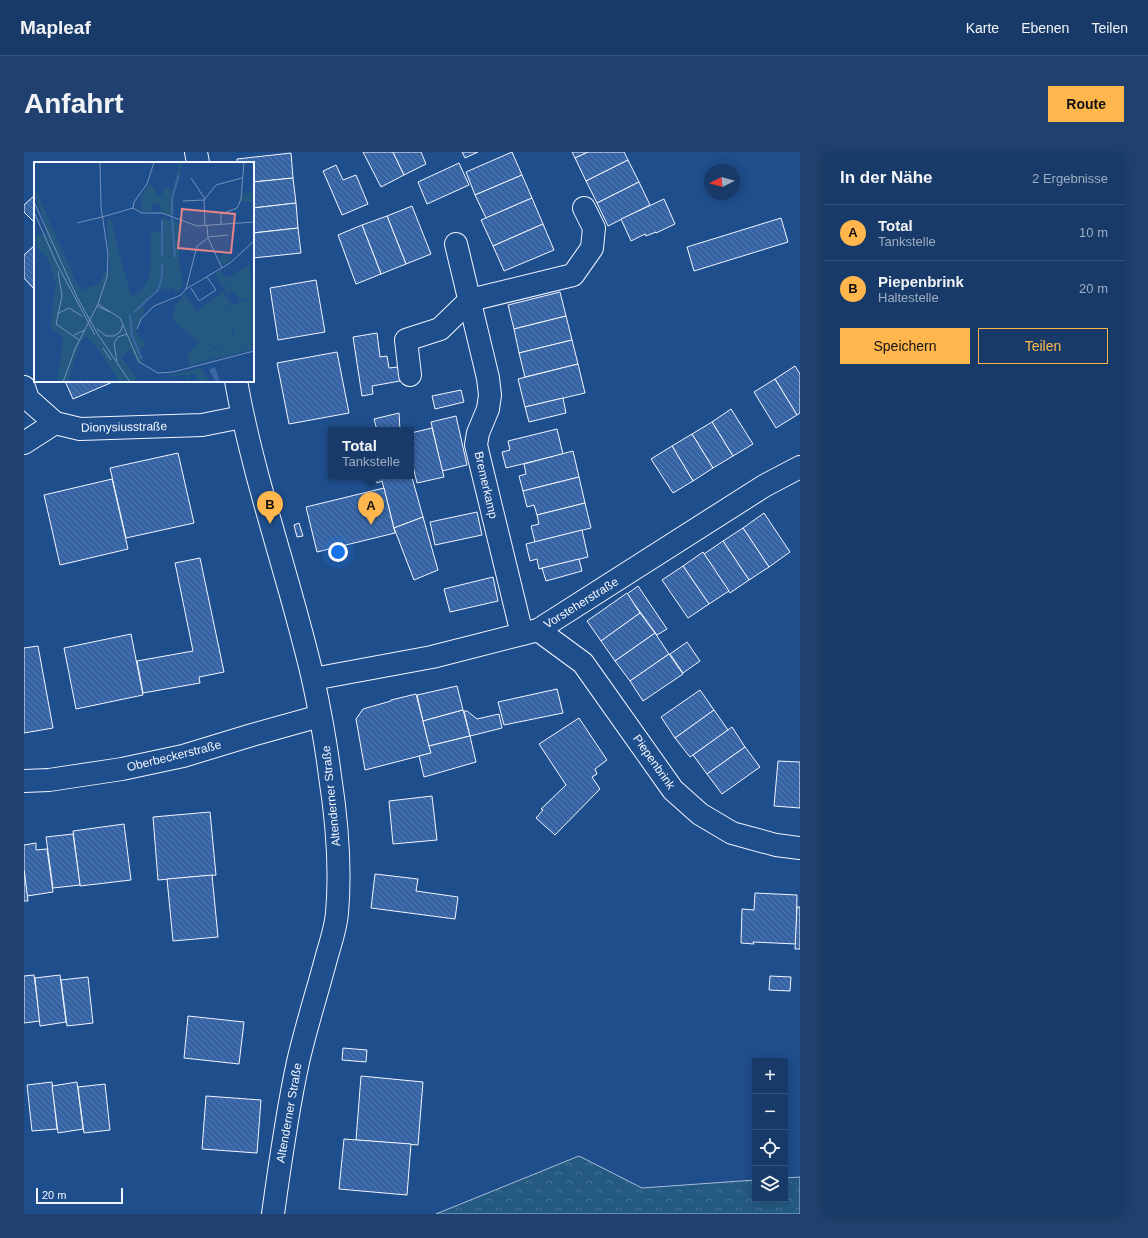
<!DOCTYPE html>
<html lang="de">
<head>
<meta charset="utf-8">
<style>
  :root { --surface:#173a69; --page:#20416f; --text:#f1f3f6; --muted:#9eadc0; --line:#36547d; --accent:#ffb74d }
  body { margin:0; font-family:Arial,sans-serif; background:var(--page); color:var(--text) }
  .controls { position:absolute; right:12px; bottom:12px; display:grid; overflow:hidden; border-radius:0px; box-shadow:0 2px 10px #0003 }
  .controls button { width:36px; height:36px; display:grid; place-items:center; padding:0; border:0; border-bottom:1px solid var(--line); background:var(--surface); color:var(--text); font:20px sans-serif }
  .compass { position:absolute; left:680px; top:12px; width:36px; height:36px; border-radius:50%; background:var(--surface); box-shadow:0 2px 10px #0003; rotate:264deg }
  .scale { position:absolute; left:12px; bottom:10px; width:87px; box-sizing:border-box; padding-left:4px; border:2px solid #f2f6ff; border-top:0; font-size:11px; line-height:14px; white-space:nowrap; color:#f2f6ff; -webkit-text-stroke:3px #1f4e8c; paint-order:stroke }
  .you { position:absolute; left:314px; top:400px; width:14px; height:14px; margin:-10px; border:3px solid #fff; border-radius:50%; background:#1a73e8; box-shadow:0 0 0 6px #1a73e833 }
  .badge { display:grid; place-items:center; width:26px; height:26px; border-radius:50%; background:var(--accent); color:#111; font-size:13px; font-weight:700 }
  .pin { position:absolute; translate:-50% -33px; filter:drop-shadow(0 1px 2px #0008) }
  .pin::after { content:''; position:absolute; top:21px; width:14px; height:12px; background:inherit; clip-path:polygon(0 0,100% 0,50% 100%) }
  .popup { position:absolute; left:304px; top:275px; width:86px; height:52px; box-sizing:border-box; display:grid; place-content:center; border-radius:0px; background:var(--surface); filter:drop-shadow(0 1px 3px #0005); font-size:13px; white-space:nowrap; color:var(--muted) }
  .popup b { font-size:15px; color:var(--text) }
  .popup::after { content:''; position:absolute; left:50%; top:100%; margin-left:-8px; border:8px solid transparent; border-top-color:var(--surface) }
  .list { margin:0; padding:0; list-style:none }
  h2 { display:flex; justify-content:space-between; align-items:center; height:52px; margin:0; padding:0 16px; font-size:17px }
  h2 small { font-size:13px; font-weight:400; color:var(--muted) }
  .list li { display:grid; grid-template-columns:26px 1fr auto; gap:12px; align-items:center; box-sizing:border-box; height:56px; padding:0 16px; border-top:1px solid var(--line) }
  .list b { display:block; font-size:15px; white-space:nowrap }
  .list p { margin:0; font-size:13px; white-space:nowrap; color:var(--muted) }
  .list em { font-size:13px; font-style:normal; color:var(--muted) }
  .actions { display:flex; gap:8px; padding:12px 16px }
  .actions a { flex:1; padding:9px 0; border:1px solid var(--accent); border-radius:0px; text-align:center; font-size:14px; color:var(--accent) }
  .actions .main { background:var(--accent); color:#111 }
  .icon { flex:none; width:22px; height:22px; fill:none; stroke:currentColor; stroke-width:2; stroke-linecap:round; stroke-linejoin:round }
  .map { position:relative; flex:none; width:776px; height:1062px; overflow:hidden; border-radius:0px }
  header { display:flex; align-items:center; gap:24px; box-sizing:border-box; height:56px; padding:0 20px; background:var(--surface); border-bottom:1px solid var(--line) }
  header strong { font-size:19px }
  nav { display:flex; gap:22px; margin-inline-start:auto; font-size:14px }
  .intro { display:flex; align-items:center; justify-content:space-between; box-sizing:border-box; height:96px; padding:0 24px }
  h1 { margin:0; font-size:28px }
  .button { padding:10px 18px; border-radius:0px; background:var(--accent); color:#111; font-size:14px; font-weight:700 }
  main { display:flex; gap:24px; padding:0 24px }
  aside { flex:1; background:var(--surface); border-radius:0px; box-shadow:0 2px 10px #0003 }
  .map>svg:first-child { display:block }
  .forest { fill:url(#forest-crowns); stroke:#a8bbd7 }
  .building { fill:url(#building-back-hatch); stroke:#f2f6ff }
  .lines { fill:none; stroke-linecap:round; stroke-linejoin:round }
  .minor-casing { stroke:#f2f6ff; stroke-width:24 }
  .major-casing { stroke:#f2f6ff; stroke-width:24 }
  .minor { stroke:#1f4e8c; stroke-width:22 }
  .major { stroke:#1f4e8c; stroke-width:22 }
  .labels { text-anchor:middle; stroke-width:3; stroke-linejoin:round; paint-order:stroke }
  .street-label { font-size:12px; fill:#f2f6ff; stroke:#1f4e8c }
  .inset-river { fill:none; stroke:#3b69a3; stroke-width:2 }
  .inset-road { fill:none; stroke:#7391ba; stroke-width:1 }
  .view { fill:#e38589; fill-opacity:0.15; stroke:#e38589; stroke-width:2 }
  .inset-edge { fill:none; stroke:#f2f6ff; stroke-width:2 }
</style>
</head>
<body>
<header>
<strong>Mapleaf</strong>
<nav><a>Karte</a><a>Ebenen</a><a>Teilen</a></nav>
</header>
<div class="intro"><h1>Anfahrt</h1><a class="button">Route</a></div>
<main>
<div class="map">
<svg width="776" height="1062" viewBox="0 0 776 1062">
  <defs>
    <pattern id="forest-crowns" width="20" height="18" patternUnits="userSpaceOnUse"><rect width="20" height="18" fill="#245a82"/><path d="M2 6a3 3 0 1 1 6 0M12 15a3 3 0 1 1 6 0" fill="none" stroke="#447295"/></pattern>
    <pattern id="building-back-hatch" width="6" height="6" patternUnits="userSpaceOnUse"><rect width="6" height="6" fill="#3563a3"/><path d="M-1 5l2 2M0 0l6 6M5-1l2 2" fill="none" stroke="#537ab1"/></pattern>
  </defs>
  <rect width="100%" height="100%" fill="#1f4e8c"/>
  <path class="forest" d="M555,1004L618,1036L731,1028V1047H761V1026L776,1025V1062H412Z"/>
  <g class="building">
    <path d="M339,0H369L380,23L357,35Z"/>
    <path d="M369,0H397L402,12L380,23Z"/>
    <path d="M438,0H454L441,6Z"/>
    <path d="M488,0L498,23L451,43L442,20Z"/>
    <path d="M548,0H564L551,6Z"/>
    <path d="M564,0H600L604,8L562,29L551,6Z"/>
    <path d="M267,1L269,26L229,30V11H213V7Z"/>
    <path d="M604,8L615,30L573,51L562,29Z"/>
    <path d="M435,11L445,33L403,52L394,30Z"/>
    <path d="M312,13L319,28L332,23L344,52L318,63L299,19Z"/>
    <path d="M498,23L508,46L462,66L451,43Z"/>
    <path d="M269,26L272,51L229,56V30Z"/>
    <path d="M615,30L626,53L584,74L573,51Z"/>
    <path d="M11,43V71L0,60V53Z"/>
    <path d="M508,46L519,72L469,94L457,68Z"/>
    <path d="M640,47L651,72L632,81V80L622,84L621,82L607,89L597,67Z"/>
    <path d="M272,51L274,76L229,81V56Z"/>
    <path d="M388,54L407,102L382,112L363,64Z"/>
    <path d="M363,64L382,112L357,122L338,73Z"/>
    <path d="M757,66L764,90L670,119L663,95Z"/>
    <path d="M519,72L530,98L480,119L469,94Z"/>
    <path d="M338,73L357,122L332,132L314,83Z"/>
    <path d="M274,76L277,101L229,106V81Z"/>
    <path d="M11,93V137H10L0,126V103Z"/>
    <path d="M292,128L301,180L254,188L246,136Z"/>
    <path d="M536,140L542,164L490,177L484,153Z"/>
    <path d="M542,164L548,188L495,201L490,177Z"/>
    <path d="M353,181L356,205L363,204L365,216L374,215L376,229L348,234L349,242L338,244L329,185Z"/>
    <path d="M548,188L554,212L501,225L495,201Z"/>
    <path d="M313,200L325,261L265,272L253,211Z"/>
    <path d="M554,212L561,241L501,255L494,227Z"/>
    <path d="M771,214L776,222V261L773,263L751,227Z"/>
    <path d="M751,227L773,263L752,276L730,240Z"/>
    <path d="M41,229H91L49,247Z"/>
    <path d="M437,238L440,250L411,257L408,244Z"/>
    <path d="M539,246L542,261L505,270L501,255Z"/>
    <path d="M707,257L729,292L709,304L688,270Z"/>
    <path d="M375,261L376,278H353L350,267Z"/>
    <path d="M432,264L443,313L418,319L407,270Z"/>
    <path d="M688,270L709,304L689,316L668,282Z"/>
    <path d="M408,276L420,325L393,331L387,306V281Z"/>
    <path d="M533,277L539,302L482,316L478,300L486,298L484,289Z"/>
    <path d="M668,282L689,316L669,329L648,294Z"/>
    <path d="M648,294L669,329L649,341L627,307Z"/>
    <path d="M549,299L555,325L499,339L495,324L502,322L500,312Z"/>
    <path d="M154,301L170,371L102,386L86,316Z"/>
    <path d="M387,322L399,365L370,376L358,329L353,331L351,324H387Z"/>
    <path d="M555,325L561,351L513,363L510,353L503,355L499,339Z"/>
    <path d="M88,327L104,397L36,413L20,343Z"/>
    <path d="M360,336L371,381L293,400L282,355Z"/>
    <path d="M561,351L567,376L511,390L507,374L515,372L513,363Z"/>
    <path d="M453,360L458,383L411,393L406,370Z"/>
    <path d="M740,361L766,400L745,415L719,376Z"/>
    <path d="M399,365L414,418L390,428L370,376Z"/>
    <path d="M275,371L279,384L273,385L270,373Z"/>
    <path d="M719,376L745,415L725,428L699,389Z"/>
    <path d="M558,378L564,405L515,417L513,407L506,409L502,392Z"/>
    <path d="M699,389L725,428L706,441L680,402Z"/>
    <path d="M679,400L705,439L685,452L659,414Z"/>
    <path d="M176,406L200,520L175,525L176,531L119,541L113,509L169,499L151,411Z"/>
    <path d="M555,407L558,419L522,429L518,416Z"/>
    <path d="M659,414L685,452L664,466L638,428Z"/>
    <path d="M469,425L474,449L426,460L420,437Z"/>
    <path d="M614,434L643,477L633,483L603,442Z"/>
    <path d="M603,441L616,461L577,489L563,469Z"/>
    <path d="M616,461L631,481L591,509L577,489Z"/>
    <path d="M631,481L645,502L606,529L591,509Z"/>
    <path d="M107,482L119,543L52,557L40,496Z"/>
    <path d="M663,490L676,509L659,521L646,502Z"/>
    <path d="M14,494L29,576L0,581V496Z"/>
    <path d="M645,502L659,522L619,549L606,529Z"/>
    <path d="M433,534L439,558L399,569L393,543Z"/>
    <path d="M533,537L539,561L480,573L474,550Z"/>
    <path d="M676,538L690,558L651,586L637,565Z"/>
    <path d="M392,542L407,601L341,618L332,567L339,557L367,549V548Z"/>
    <path d="M439,558L446,584L405,594L399,569Z"/>
    <path d="M690,558L704,578L666,605L651,586Z"/>
    <path d="M440,559H443L453,567L475,562L478,576L446,584Z"/>
    <path d="M555,566L583,608L571,617L573,622L568,625L576,637L531,683L512,666L519,658L517,657L542,633L515,592Z"/>
    <path d="M708,575L721,595L683,622L669,603Z"/>
    <path d="M446,584L452,610L400,625L395,604L407,601L405,594Z"/>
    <path d="M721,595L736,615L698,642L683,622Z"/>
    <path d="M754,609L776,610V656L750,654Z"/>
    <path d="M408,644L413,688L369,692L365,649Z"/>
    <path d="M186,660L192,723L134,728L129,665Z"/>
    <path d="M100,672L107,728L56,734L49,679Z"/>
    <path d="M49,682L56,733L29,736L22,685Z"/>
    <path d="M12,691V698L23,697L29,740L3,744L0,718V693Z"/>
    <path d="M0,718L4,749H0Z"/>
    <path d="M351,722L394,727L392,739L434,745L431,767L347,756Z"/>
    <path d="M188,723L194,785L149,789L143,727Z"/>
    <path d="M731,741L773,743L772,792L729,790L730,792L717,791L718,757L730,758Z"/>
    <path d="M773,755H776V797H771Z"/>
    <path d="M10,823L16,869L0,871V824Z"/>
    <path d="M36,823L42,870L16,874L11,826Z"/>
    <path d="M746,824L767,825L766,839L745,838Z"/>
    <path d="M64,825L69,871L43,874L37,828Z"/>
    <path d="M164,864L220,870L215,912L160,906Z"/>
    <path d="M319,896L343,898L342,910L318,908Z"/>
    <path d="M337,924L399,930L394,993L332,988Z"/>
    <path d="M28,930L33,977L8,979L3,933Z"/>
    <path d="M53,930L59,977L34,981L28,934Z"/>
    <path d="M81,932L86,978L60,981L54,935Z"/>
    <path d="M182,944L237,948L233,1001L178,997Z"/>
    <path d="M320,987L387,992L383,1043L315,1037Z"/>
  </g>
  <g class="lines">
    <g class="minor-casing">
      <g id="minor">
        <path d="M432,92L464,226L466,243L464,257L454,281L452,293L498,482"/>
        <path d="M386,223L382,188L416,177L446,148L549,123L568,96L570,76L560,56"/>
        <path d="M0,235L4,247L31,271L56,277L178,273L218,265"/>
        <path d="M0,291L31,271"/>
        <path d="M514,478L559,511L649,638L676,662L708,681L752,693L776,696"/>
        <path d="M289,527L408,505L514,478L740,334L776,315"/>
        <path d="M0,629L25,628L98,617L159,604L228,583L296,564"/>
      </g>
    </g>
    <g class="major-casing">
      <g id="major">
        <path d="M172,0L174,11"/>
        <path d="M212,229C230,330 266,427 289,527C296,559 302,592 306,624C313,669 317,716 313,761C312,776 306,792 302,807C293,841 282,875 274,910C263,960 256,1011 249,1062"/>
      </g>
    </g>
    <use href="#minor" class="minor"/>
    <use href="#major" class="major"/>
  </g>
  <g class="labels">
    <g class="street-label">
      <text transform="translate(100 275) rotate(-1)" y="4">Dionysiusstraße</text>
      <text transform="translate(462 333) rotate(77)" y="4">Bremerkamp</text>
      <text transform="translate(557 451) rotate(-32)" y="4">Vorsteherstraße</text>
      <text transform="translate(150 604) rotate(-14)" y="4">Oberbeckerstraße</text>
      <text transform="translate(630 610) rotate(55)" y="4">Piepenbrink</text>
      <text transform="translate(307 644) rotate(-96)" y="4">Altenderner Straße</text>
      <text transform="translate(265 961) rotate(-80)" y="4">Altenderner Straße</text>
    </g>
  </g>
  <g transform="translate(10 10)">
    <rect width="220" height="220" fill="#1f4e8c"/>
    <path d="M215,103L220,134L205,138L192,116ZM189,130L198,142L187,148L200,166L196,168L189,166L180,153H172L167,146ZM142,143L154,157L174,172L165,181L138,157ZM161,207L166,220L160,212L154,213L156,220L151,213L129,215Z" fill="#245a82"/>
    <path d="M146,0H149L141,29L139,55L124,49L127,47L124,42L118,43V49H108L107,35L115,22L120,25L123,32L129,34L135,41ZM0,23L44,124L48,128L66,121L70,110L76,111L73,60L76,55L97,135L108,128L116,112L117,70H129L128,55L146,62L145,95L149,125L142,132L140,125L133,128L124,125L108,143L111,150L101,168L112,184L105,189L109,200L105,202L96,188L87,195L105,220H86L65,188L53,175L49,176L46,182L34,220H23L29,177L16,164L22,121L13,95L4,87L0,77V74L14,70L0,31ZM220,30V39L207,40L209,31ZM187,108L199,129L193,132L181,112ZM151,131L162,149L167,146L172,153H179L189,166L198,167V176L165,194L159,202H163L156,204L153,193L174,172L154,157L142,143ZM167,205L171,213L175,220H166L161,207Z" fill="#245a82"/>
    <path d="M186 97a5 5 0 1 1 10 0a5 5 0 1 1-10 0ZM220,134V187L158,202L165,194L185,185L190,178L198,176L200,166L187,148Z" fill="#245a82"/>
    <path d="M131,24L138,26L135,42L129,41L127,34Z" fill="#245a82"/>
    <path d="M181,205L186,220H182L175,208Z" fill="#3b69a3"/>
    <path class="inset-river" d="M138,53V36L145,13M138,56L141,95M128,58V95M100,150L124,128L128,115V102M96,153L98,174L108,197"/>
    <path class="inset-road" d="M157,16L171,37M149,39L170,38M0,40L43,135L63,171L96,220M99,46L100,40L113,22L120,0M0,50L22,100L61,173M68,55L99,46L108,51H128L163,64L220,60M43,61L68,55M187,62V52L203,46L207,37L210,0M171,63L170,38L182,23L208,16M173,64L174,76L188,106M174,75L194,73M24,109L28,134L22,162L45,178M157,126L165,139L182,128L173,115M152,127L163,84L174,76M64,142L86,156L105,200L124,211L139,210L220,189M63,144L76,150M23,152L35,146L48,154M63,167L72,174H80L86,170L89,163M103,167L107,157L120,144L147,133L152,127L196,101L220,79M40,173L51,168M69,186L77,198M83,199L80,181L84,175L93,172M29,220L41,187L64,142L73,115L74,92L67,45L66,0"/>
    <path class="view" d="M148,47L201,52L197,91L144,86Z"/>
    <rect width="220" height="220" class="inset-edge"/>
  </g>
</svg>
<div class="controls">
<button>+</button>
<button>−</button>
<button><svg class="icon" aria-label="locate" viewBox="0 0 24 24"><circle cx="12" cy="12" r="6"/><path d="M12 2v4M12 18v4M2 12h4M18 12h4"/></svg></button>
<button><svg class="icon" aria-label="layers" viewBox="0 0 24 24"><path d="M12 4l9 5-9 5-9-5zM3 14l9 5 9-5"/></svg></button>
</div>
<svg class="compass" viewBox="-18 -18 36 36"><path d="M0-13l5 13h-10z" fill="#e53935"/><path d="M0 13l5-13h-10z" fill="#9eadc0"/></svg>
<div class="scale">20 m</div>
<div class="you"></div>
<div class="pin badge" style="left:347px;top:373px">A</div>
<div class="popup"><b>Total</b>Tankstelle</div>
<div class="pin badge" style="left:246px;top:372px">B</div>
</div>
<aside>
<h2>In der Nähe<small>2 Ergebnisse</small></h2>
<ul class="list">
<li><span class="badge">A</span><div><b>Total</b><p>Tankstelle</p></div><em>10 m</em></li>
<li><span class="badge">B</span><div><b>Piepenbrink</b><p>Haltestelle</p></div><em>20 m</em></li>
</ul>
<div class="actions"><a class="main">Speichern</a><a>Teilen</a></div>
</aside>
</main>
</body>
</html>
